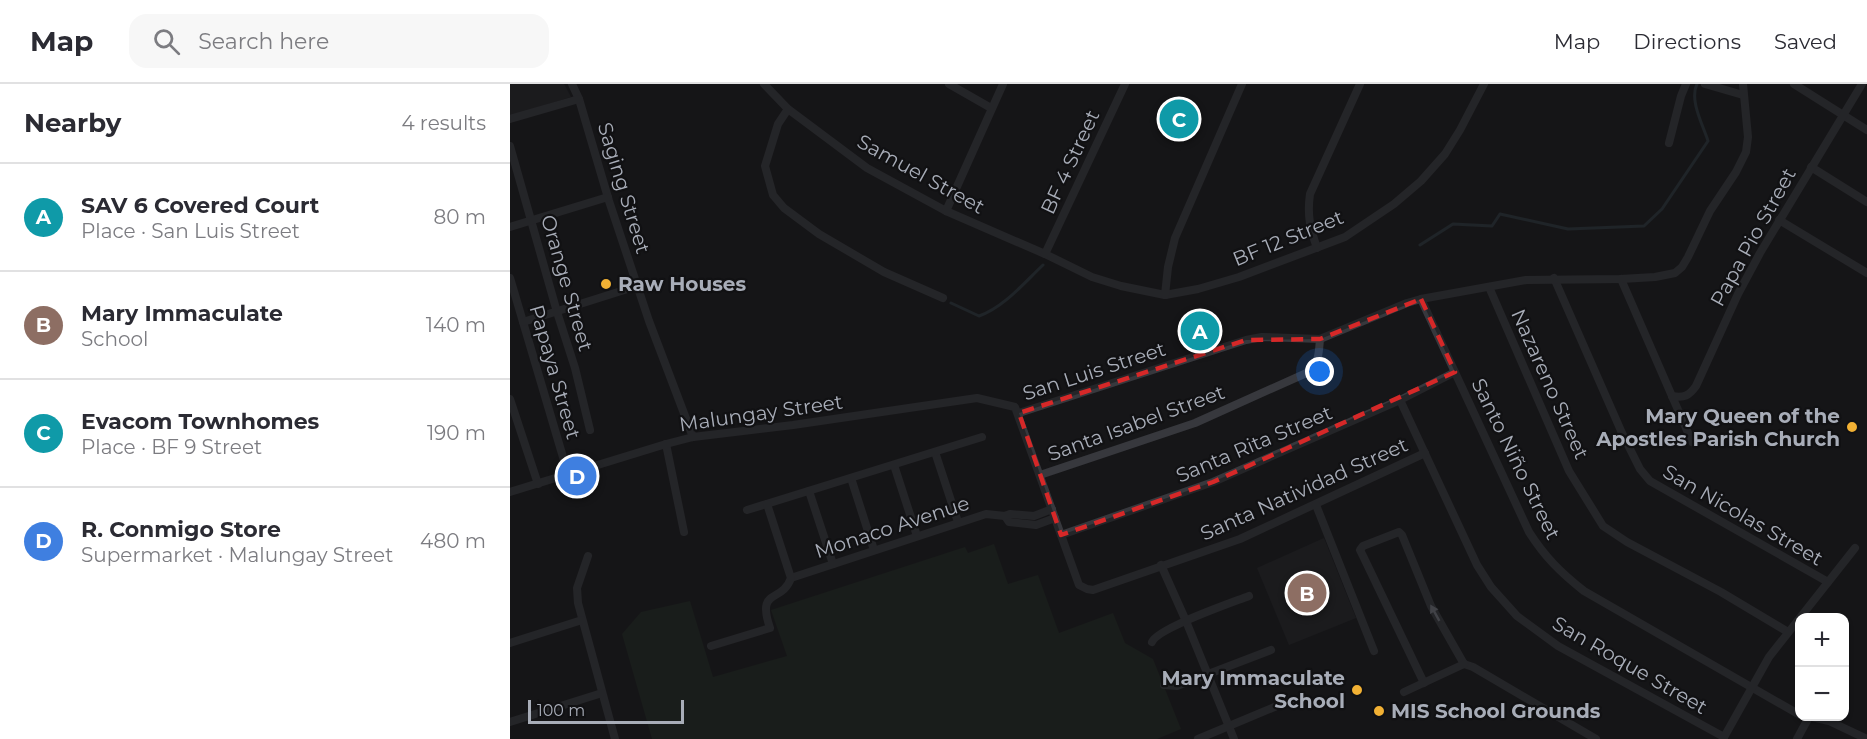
<!DOCTYPE html>
<html lang="en">
<head>
<meta charset="utf-8">
<style>
  :root { --surface:#fff; --page:#f7f7f7; --text:#2b2b33; --muted:#7c7c81; --line:#e1e1e2; --accent:#856733 }
  body { margin:0; font-family:Montserrat,sans-serif; background:var(--page); color:var(--text) }
  .controls { position:absolute; right:18px; bottom:18px; display:grid; overflow:hidden; border-radius:12px; box-shadow:0 2px 4px #0004 }
  .controls button { width:54px; height:54px; display:grid; place-items:center; padding:0; border:0; border-bottom:2px solid var(--line); background:var(--surface); color:var(--text); font:30px sans-serif }
  .scale { position:absolute; left:18px; bottom:15px; width:156px; box-sizing:border-box; padding-left:6px; border:3px solid #a8adb8; border-top:0; font-size:16px; line-height:21px; white-space:nowrap; color:#a8adb8; -webkit-text-stroke:4px #111113; paint-order:stroke }
  .you { position:absolute; left:810px; top:288px; width:21px; height:21px; margin:-15px; border:4px solid #fff; border-radius:50%; background:#1a73e8; box-shadow:0 0 0 9px #1a73e833 }
  .badge { display:grid; place-items:center; width:39px; height:39px; border-radius:50%; background:var(--accent); color:#fff; font-size:20px; font-weight:700 }
  .pin { position:absolute; translate:-50% -50%; border:3px solid #fff; box-shadow:0 2px 6px #0006 }
  .list { margin:0; padding:0; list-style:none }
  h2 { display:flex; justify-content:space-between; align-items:center; height:78px; margin:0; padding:0 24px; font-size:26px }
  h2 small { font-size:20px; font-weight:400; color:var(--muted) }
  .list li { display:grid; grid-template-columns:39px 1fr auto; gap:18px; align-items:center; box-sizing:border-box; height:108px; padding:0 24px; border-top:2px solid var(--line) }
  .list b { display:block; font-size:22px; white-space:nowrap }
  .list p { margin:0; font-size:20px; white-space:nowrap; color:var(--muted) }
  .list em { font-size:20px; font-style:normal; color:var(--muted) }
  .icon { flex:none; width:33px; height:33px; fill:none; stroke:currentColor; stroke-width:2; stroke-linecap:round; stroke-linejoin:round }
  .map { position:relative; flex:none; width:1357px; height:655px; overflow:hidden }
  header { display:flex; align-items:center; gap:36px; box-sizing:border-box; height:84px; padding:0 30px; background:var(--surface); border-bottom:2px solid var(--line) }
  header strong { font-size:28px }
  nav { display:flex; gap:33px; margin-inline-start:auto; font-size:21px }
  .search { width:420px; height:54px; background:var(--page); display:flex; align-items:center; gap:15px; box-sizing:border-box; padding:0 21px; border-radius:18px; color:var(--muted); font-size:22px }
  main { display:flex }
  aside { flex:1; background:var(--surface) }
  .map>svg:first-child { display:block }
  .built { fill:#222225 }
  .green { fill:#1e261f }
  .lines { fill:none; stroke-linecap:round; stroke-linejoin:round }
  .stream { stroke:#2c353c; stroke-width:3 }
  .minor { stroke:#37383d; stroke-width:8 }
  .oneway { fill:#757881 }
  .marked { fill:none; stroke:#d62828; stroke-width:4.5; stroke-dasharray:12 8; stroke-linejoin:round }
  .poi-dot { fill:#f2b134; stroke:#111113; stroke-width:2 }
  .labels { text-anchor:middle; stroke-width:4.5; stroke-linejoin:round; paint-order:stroke }
  .street-label { font-size:20px; fill:#a8adb8; stroke:#111113 }
  .poi-label { font-size:20px; font-weight:bold; fill:#a8adb8; stroke:#111113; text-anchor:start }
</style>
</head>
<body>
<header>
<strong>Map</strong>
<div class="search"><svg class="icon" aria-label="search" viewBox="0 0 24 24"><circle cx="10" cy="10" r="6"/><path d="M15 15l6 6"/></svg>Search here</div>
<nav><a>Map</a><a>Directions</a><a>Saved</a></nav>
</header>
<main>
<aside>
<h2>Nearby<small>4 results</small></h2>
<ul class="list">
<li><span class="badge" style="background:#0f9aa8">A</span><div><b>SAV 6 Covered Court</b><p>Place · San Luis Street</p></div><em>80 m</em></li>
<li><span class="badge" style="background:#8d6e63">B</span><div><b>Mary Immaculate</b><p>School</p></div><em>140 m</em></li>
<li><span class="badge" style="background:#0f9aa8">C</span><div><b>Evacom Townhomes</b><p>Place · BF 9 Street</p></div><em>190 m</em></li>
<li><span class="badge" style="background:#3f7fe0">D</span><div><b>R. Conmigo Store</b><p>Supermarket · Malungay Street</p></div><em>480 m</em></li>
</ul>
</aside>
<div class="map">
<svg width="1357" height="655" viewBox="0 0 1357 655">
  <rect width="100%" height="100%" fill="#161618"/>
  <g class="built">
    <path d="M0,0H54L61,13L0,32Z"/>
    <path d="M814,454L846,534L779,561L747,484Z"/>
  </g>
  <path class="green" d="M484,460L498,500L528,491L549,549L603,529L615,559L643,575L671,645L647,655H142L112,550L131,528L180,517L203,593L277,572L261,526L455,463L458,469Z"/>
  <g class="lines">
    <g class="stream">
      <path d="M910,161L943,140L982,142L990,130L1058,145L1134,142L1152,125L1198,57C1193,41 1179,16 1187,0"/>
      <path d="M441,219L469,232C494,223 514,199 533,181"/>
    </g>
    <g class="minor">
      <path d="M62,0L69,15L99,117L139,237L183,353"/>
      <path d="M254,0L278,25L357,84L436,127L535,170L582,193L611,202L655,211L688,205L729,193L835,153L884,120L911,97L935,70L950,46L974,0"/>
      <path d="M439,0L481,24"/>
      <path d="M1195,0L1233,11"/>
      <path d="M1284,0L1357,46"/>
      <path d="M278,25L268,40L255,82L263,111L274,124L309,150L374,188L433,214"/>
      <path d="M0,35L69,15"/>
      <path d="M1159,59L1171,12L1176,0"/>
      <path d="M0,62L47,228L65,284L80,346"/>
      <path d="M1301,83L1357,118"/>
      <path d="M436,127L493,0"/>
      <path d="M1269,136L1357,189"/>
      <path d="M0,143L98,113"/>
      <path d="M807,164C800,144 797,131 800,110L850,0"/>
      <path d="M535,170L615,0"/>
      <path d="M0,194L58,390"/>
      <path d="M1044,194L1112,349L1130,385L1140,397L1318,498"/>
      <path d="M1111,195L1182,358"/>
      <path d="M979,203L1059,387L1093,442L1117,458L1211,508L1278,548"/>
      <path d="M655,211L658,183L665,154L732,0"/>
      <path d="M911,215L1019,448C1035,473 1050,488 1074,507L1290,631"/>
      <path d="M13,238L127,202"/>
      <path d="M1162,312C1174,314 1179,312 1186,302L1228,210L1250,169L1352,0"/>
      <path d="M0,315L28,400"/>
      <path d="M890,316L967,481L981,503L1007,532L1048,562L1214,653"/>
      <path d="M509,329L736,256L752,253L810,255L897,219L911,215L1016,196L1111,195L1145,193L1165,189L1172,183L1178,173L1200,127L1226,88L1236,68L1238,53L1233,0"/>
      <path d="M156,360L174,448"/>
      <path d="M425,368L448,438"/>
      <path d="M384,381L407,452"/>
      <path d="M530,391L685,339L801,287C809,278 809,266 810,255"/>
      <path d="M341,394L364,466"/>
      <path d="M299,407L323,480"/>
      <path d="M0,408L156,360L183,353L283,341L467,314L505,323L569,501L577,505L583,506L730,455L915,369"/>
      <path d="M806,421L864,567"/>
      <path d="M237,426L472,353"/>
      <path d="M495,432L499,438L526,441L545,434"/>
      <path d="M551,451L703,398L890,316L945,288"/>
      <path d="M78,472L67,504L68,519L105,655"/>
      <path d="M651,481L676,537L724,655"/>
      <path d="M281,494L476,430L495,432L500,430L524,432L542,425"/>
      <path d="M642,558C648,544 721,519 739,512"/>
      <path d="M0,559L72,536"/>
      <path d="M201,562L260,544C246,503 272,520 281,494L257,420"/>
      <path d="M954,580L963,583L1086,655"/>
      <path d="M914,599L854,474L850,466L853,462L889,448L892,451L921,522L954,580"/>
      <path d="M654,601L667,602L761,566"/>
      <path d="M894,608L954,580"/>
      <path d="M1298,632L1319,637L1357,655"/>
      <path d="M0,638L92,609"/>
      <path d="M688,655L781,616"/>
      <path d="M1213,655L1259,573L1345,464"/>
      <path d="M1287,655L1299,633"/>
    </g>
  </g>
  <defs><path id="oneway-solid" d="M-6-.8H1V-3.2L6.5 0L1 3.2V.8H-6Z" transform="scale(1.5)"/></defs>
  <use class="oneway" href="#oneway-solid" transform="translate(925 529) rotate(-119)"/>
  <path d="M0 0H1357V655H0ZM911,215L945,288L703,398L551,451L509,329L736,256L810,255Z" fill="#161618" fill-opacity=".55" fill-rule="evenodd"/>
  <path class="marked" d="M911,215L945,288L703,398L551,451L509,329L736,256L810,255Z"/>
  <g class="poi-dot">
    <circle cx="96" cy="200" r="6"/>
    <circle cx="1342" cy="343" r="6"/>
    <circle cx="847" cy="606" r="6"/>
    <circle cx="869" cy="627" r="6"/>
  </g>
  <g class="labels">
    <g class="street-label">
      <text transform="translate(560 78) rotate(-65)" y="7">BF 4 Street</text>
      <text transform="translate(411 90) rotate(29)" y="7">Samuel Street</text>
      <text transform="translate(114 104) rotate(73)" y="7">Saging Street</text>
      <text transform="translate(1243 153) rotate(-61)" y="7">Papa Pio Street</text>
      <text transform="translate(778 154) rotate(-22)" y="7">BF 12 Street</text>
      <text transform="translate(57 199) rotate(74)" y="7">Orange Street</text>
      <text transform="translate(584 287) rotate(-18)" y="7">San Luis Street</text>
      <text transform="translate(45 288) rotate(74)" y="7">Papaya Street</text>
      <text transform="translate(1040 300) rotate(66)" y="7">Nazareno Street</text>
      <text transform="translate(251 329) rotate(-8)" y="7">Malungay Street</text>
      <text transform="translate(626 339) rotate(-20)" y="7">Santa Isabel Street</text>
      <text transform="translate(744 360) rotate(-23)" y="7">Santa Rita Street</text>
      <text transform="translate(1006 375) rotate(64)" y="7">Santo Niño Street</text>
      <text transform="translate(794 405) rotate(-24)" y="7">Santa Natividad Street</text>
      <text transform="translate(1233 431) rotate(30)" y="7">San Nicolas Street</text>
      <text transform="translate(382 443) rotate(-18)" y="7">Monaco Avenue</text>
      <text transform="translate(1120 581) rotate(30)" y="7">San Roque Street</text>
    </g>
    <g class="poi-label">
      <text x="108" y="207">Raw Houses</text>
      <text x="1330" y="339" text-anchor="end">Mary Queen of the<tspan x="1330" dy="23">Apostles Parish Church</tspan></text>
      <text x="835" y="601" text-anchor="end">Mary Immaculate<tspan x="835" dy="23">School</tspan></text>
      <text x="881" y="634">MIS School Grounds</text>
    </g>
  </g>
</svg>
<div class="controls">
<button>+</button>
<button>−</button>
</div>
<div class="scale">100 m</div>
<div class="you"></div>
<div class="pin badge" style="left:690px;top:247px;background:#0f9aa8">A</div>
<div class="pin badge" style="left:797px;top:509px;background:#8d6e63">B</div>
<div class="pin badge" style="left:669px;top:35px;background:#0f9aa8">C</div>
<div class="pin badge" style="left:67px;top:392px;background:#3f7fe0">D</div>
</div>
</main>
</body>
</html>
